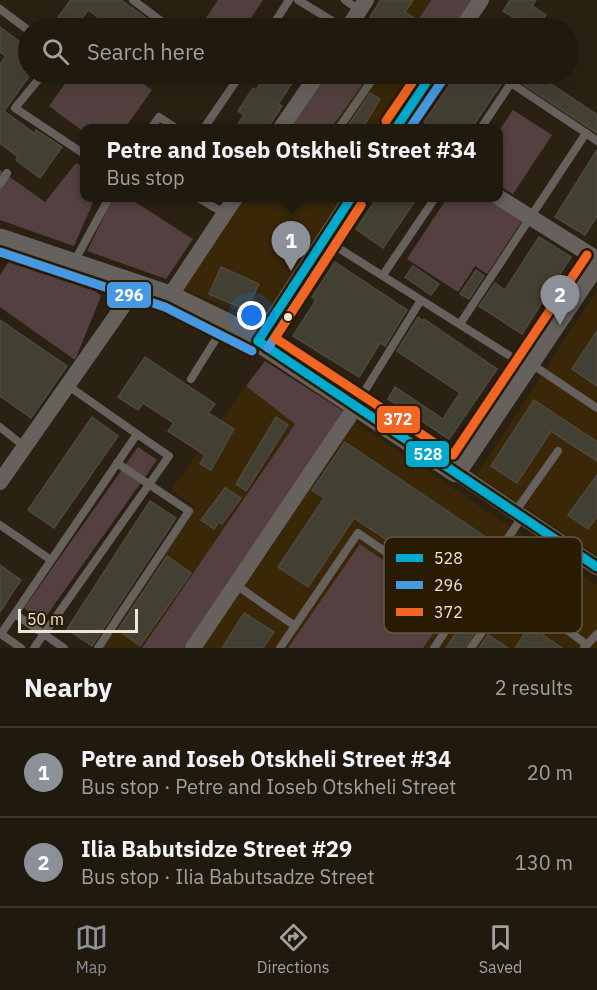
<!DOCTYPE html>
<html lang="en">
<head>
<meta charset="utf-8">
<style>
  :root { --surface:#20190e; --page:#282217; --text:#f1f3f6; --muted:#a2a09e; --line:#3d382e; --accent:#8c9099 }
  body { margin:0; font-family:"IBM Plex Sans",sans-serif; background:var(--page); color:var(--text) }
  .scale { position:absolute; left:18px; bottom:15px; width:120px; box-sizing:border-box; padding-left:6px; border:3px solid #efe5d6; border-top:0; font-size:16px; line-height:21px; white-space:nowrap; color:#efe5d6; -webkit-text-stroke:4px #291a02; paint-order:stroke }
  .you { position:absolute; left:252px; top:316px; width:21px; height:21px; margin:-15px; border:4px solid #fff; border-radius:50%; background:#1a73e8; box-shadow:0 0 0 9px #1a73e833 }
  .badge { display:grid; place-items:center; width:39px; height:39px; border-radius:50%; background:var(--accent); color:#fff; font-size:20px; font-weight:700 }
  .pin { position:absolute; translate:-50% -50px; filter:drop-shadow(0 2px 3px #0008) }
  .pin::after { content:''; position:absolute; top:32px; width:21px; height:18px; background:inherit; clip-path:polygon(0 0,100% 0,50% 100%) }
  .popup { position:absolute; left:80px; top:124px; width:423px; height:78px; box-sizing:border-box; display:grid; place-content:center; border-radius:12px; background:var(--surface); filter:drop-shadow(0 2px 4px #0005); font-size:20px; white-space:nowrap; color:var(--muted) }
  .popup b { font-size:22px; color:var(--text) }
  .popup::after { content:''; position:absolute; left:50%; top:100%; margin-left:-12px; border:12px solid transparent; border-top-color:var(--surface) }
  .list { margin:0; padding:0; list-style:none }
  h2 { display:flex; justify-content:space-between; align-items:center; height:78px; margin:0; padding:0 24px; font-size:26px }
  h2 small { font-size:20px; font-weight:400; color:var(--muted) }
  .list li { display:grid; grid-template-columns:39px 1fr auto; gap:18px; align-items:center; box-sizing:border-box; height:90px; padding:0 24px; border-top:2px solid var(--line) }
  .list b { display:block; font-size:22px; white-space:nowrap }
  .list p { margin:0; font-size:20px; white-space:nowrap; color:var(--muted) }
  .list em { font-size:20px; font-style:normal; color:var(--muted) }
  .icon { flex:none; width:33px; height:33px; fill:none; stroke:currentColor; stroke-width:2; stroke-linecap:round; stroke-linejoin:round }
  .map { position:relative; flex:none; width:597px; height:648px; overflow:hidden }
  .search { position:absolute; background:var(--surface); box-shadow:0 6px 24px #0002; left:18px; right:18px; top:18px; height:66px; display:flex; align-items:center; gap:15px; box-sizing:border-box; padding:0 21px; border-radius:33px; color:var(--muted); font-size:22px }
  .sheet { height:258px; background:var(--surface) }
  nav { display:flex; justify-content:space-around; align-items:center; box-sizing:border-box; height:84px; border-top:2px solid var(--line); background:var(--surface); font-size:16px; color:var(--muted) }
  nav a { display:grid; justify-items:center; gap:3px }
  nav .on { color:var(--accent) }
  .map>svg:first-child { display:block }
  .built { fill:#392708 }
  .green { fill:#544040 }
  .building { fill:#423f33; stroke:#4e493e; stroke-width:1.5 }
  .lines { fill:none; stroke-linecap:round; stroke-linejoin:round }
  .service { stroke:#66615d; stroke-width:8 }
  .minor { stroke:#66615d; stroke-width:16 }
  .tertiary { stroke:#66615d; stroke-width:21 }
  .bus-1-casing { stroke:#291a02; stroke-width:14 }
  .bus-2-casing { stroke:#291a02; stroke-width:14 }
  .bus-3-casing { stroke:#291a02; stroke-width:14 }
  .bus-1 { stroke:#00a9ce; stroke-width:9 }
  .bus-2 { stroke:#4699e1; stroke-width:9 }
  .bus-3 { stroke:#f26522; stroke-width:9 }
  .bus-dot { fill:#efe5d6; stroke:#291a02; stroke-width:2 }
  .key { fill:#291a02; stroke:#645742; stroke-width:1.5 }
  .key-label { font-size:16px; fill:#efe5d6 }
  .line-badge { stroke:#291a02; stroke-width:2 }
  .badge-label { font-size:16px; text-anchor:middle; font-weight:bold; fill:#fff }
</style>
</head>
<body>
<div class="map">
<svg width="597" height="648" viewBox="0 0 597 648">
  <rect width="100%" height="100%" fill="#2a2113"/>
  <g class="built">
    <path d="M379,0H431L413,28H369L364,24Z"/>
    <path d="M370,74H394L412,93L389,128H331Z"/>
    <path d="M242,198H343L262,320L183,290Z"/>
    <path d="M597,291V555L476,475Z"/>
    <path d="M246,386L295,423L142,648H98L194,506L171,490Z"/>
    <path d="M350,419L597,585V648H199Z"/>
  </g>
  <g class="green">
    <path d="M218,0H263L244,28H220L205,19Z"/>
    <path d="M431,0H474L455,28H413Z"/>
    <path d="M72,74H129L152,90L125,128H84V132L49,106Z"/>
    <path d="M324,74H370L331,128H286Z"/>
    <path d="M513,110L552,135L513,194L498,185V132Z"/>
    <path d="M76,163L84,168V198H95L74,246L0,220V170L45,202Z"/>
    <path d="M113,198H129L193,239L166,279L87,251Z"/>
    <path d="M447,198H485L522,221L487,274L475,266L458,292L407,259Z"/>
    <path d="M12,257L95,291L101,296L75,360L0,307V275Z"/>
    <path d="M265,361L343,411L184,648H142L295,424L246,386Z"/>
    <path d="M138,447L157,460L42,622L24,608Z"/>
    <path d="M360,544L451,608L423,648H288Z"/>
  </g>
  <g class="building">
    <path d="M71,0H121L160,28H113L88,10L75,28H50Z"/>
    <path d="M381,0H413L405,12L417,20L412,28H373L367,22Z"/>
    <path d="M510,0H536L532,6L546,15L537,28H530L503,11Z"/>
    <path d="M0,27L28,48V78L4,111L34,133L36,130L62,147L40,178L16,160L18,157L0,143V64L6,56L0,52Z"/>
    <path d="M267,74H298L278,104L282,106L267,129H235L244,115L238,111L253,88L256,90Z"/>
    <path d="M457,74H536L597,115V133L508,74L471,129H434L424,122Z"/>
    <path d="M370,93L380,99L362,129H346Z"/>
    <path d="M597,150V216L585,235L555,217Z"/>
    <path d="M377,198H417L383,248L356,229Z"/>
    <path d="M539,237L571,257L522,334L479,306L495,283L505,290Z"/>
    <path d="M335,262L407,310L385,346L380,343L359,377L293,336L316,300L312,297Z"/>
    <path d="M413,266L439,284L431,295L405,277Z"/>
    <path d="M221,267L259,284L247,310L209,294Z"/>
    <path d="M476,270L484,276L469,299L460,294Z"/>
    <path d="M418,317L423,321L424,319L497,369L449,439L388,399L395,387L443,419L460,393L397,351Z"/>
    <path d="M0,320L67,366L31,418L0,396Z"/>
    <path d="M597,331V386L572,369Z"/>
    <path d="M145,357L215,404L208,413L234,429L211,470L200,464L205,455L168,431L174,423L143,403L138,410L118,397Z"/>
    <path d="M534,400L597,442V461L551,431L517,483L491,466Z"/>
    <path d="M92,417L118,436L54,528L28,510Z"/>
    <path d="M276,417L288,425L246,491L236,484Z"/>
    <path d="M345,442L496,544L464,592L354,518L308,587L278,567L324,498L312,490Z"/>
    <path d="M597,475V517L588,529L568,515Z"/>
    <path d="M225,488L241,498L222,524L219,522L214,529L201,520Z"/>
    <path d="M150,501L176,518L92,646L67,629Z"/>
    <path d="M167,556L191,573L140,646L118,630Z"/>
    <path d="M501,560L519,572L500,600L477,628L465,648H446L477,602L474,599Z"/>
    <path d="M0,565L21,580L0,612Z"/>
    <path d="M244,613L274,632L263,648H222Z"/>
    <path d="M532,622L545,631L543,635L562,648H515Z"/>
    <path d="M488,635L508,648H479Z"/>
  </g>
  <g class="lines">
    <g class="service">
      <path d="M133,0L165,24"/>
      <path d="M298,0L344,28"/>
      <path d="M345,0L359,10"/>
      <path d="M0,9L28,30"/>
      <path d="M271,28L289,0"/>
      <path d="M43,74L15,108L84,154"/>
      <path d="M151,128L159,117L176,128"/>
      <path d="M204,128L241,74"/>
      <path d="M339,128L376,74"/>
      <path d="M481,128L511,83L586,133"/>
      <path d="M0,184L7,173"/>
      <path d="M198,198L224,213"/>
      <path d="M324,239L526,366"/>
      <path d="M74,262L109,198"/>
      <path d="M383,275L435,198"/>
      <path d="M460,324L586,133L597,141"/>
      <path d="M530,363L597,408"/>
      <path d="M191,379L226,323"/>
      <path d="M356,405L421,300"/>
      <path d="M0,427L25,447"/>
      <path d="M515,512L558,451"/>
      <path d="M0,525L51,560"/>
      <path d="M236,585L295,626"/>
      <path d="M513,595L552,537"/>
      <path d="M15,614L64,648"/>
      <path d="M21,648L1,634L137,434L67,385"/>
      <path d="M34,648L169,456L137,434"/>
      <path d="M98,648L189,511L117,463"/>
      <path d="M280,648L358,533L463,605"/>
      <path d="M434,648L522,517"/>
      <path d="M471,648L482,632L513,595L549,616L587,645"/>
      <path d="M584,648L597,634"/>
    </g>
    <g class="minor">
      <path d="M348,28L366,0"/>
      <path d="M462,28L481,0"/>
      <path d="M406,74L423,87"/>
      <path d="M281,128L318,74"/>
      <path d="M396,128L432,74"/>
      <path d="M498,197L597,259"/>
      <path d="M170,296L235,198"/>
      <path d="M258,341L351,198"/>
      <path d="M456,472L597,567"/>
      <path d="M0,482L137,286"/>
      <path d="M193,648L356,406"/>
    </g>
    <path class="tertiary" d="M0,239L170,296L226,323L258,341L456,472L597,262"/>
    <g class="bus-1-casing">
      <g id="bus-1">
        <path d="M396,128L432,74"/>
        <path d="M258,341L597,567"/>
        <path d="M258,341L351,198"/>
      </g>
    </g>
    <g class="bus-2-casing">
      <g id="bus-2">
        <path d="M410,128L442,81"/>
        <path d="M0,252L165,307L252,351"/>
        <path d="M268,348L361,205"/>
      </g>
    </g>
    <g class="bus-3-casing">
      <g id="bus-3">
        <path d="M386,121L418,74"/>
        <path d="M361,205L275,338L453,455L587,255"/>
      </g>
    </g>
    <use href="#bus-1" class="bus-1"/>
    <use href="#bus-2" class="bus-2"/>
    <use href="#bus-3" class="bus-3"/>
  </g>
  <circle class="bus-dot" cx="288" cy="317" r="5"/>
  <rect x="384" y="537" width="198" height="96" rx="9" class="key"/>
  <rect x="396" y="554" width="27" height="8" fill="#00a9ce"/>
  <rect x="396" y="581" width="27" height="8" fill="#4699e1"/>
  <rect x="396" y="608" width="27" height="8" fill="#f26522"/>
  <g class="key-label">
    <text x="434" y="564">528</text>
    <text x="434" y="591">296</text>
    <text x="434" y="618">372</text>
  </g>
  <g class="line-badge">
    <rect x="106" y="281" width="46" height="28" rx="6" fill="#4699e1"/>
    <rect x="376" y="405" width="45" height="29" rx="6" fill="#f26522"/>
    <rect x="405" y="440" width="45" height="28" rx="6" fill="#00a9ce"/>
  </g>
  <g class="badge-label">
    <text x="129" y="301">296</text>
    <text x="398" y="425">372</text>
    <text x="428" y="460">528</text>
  </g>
</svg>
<div class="scale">50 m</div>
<div class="you"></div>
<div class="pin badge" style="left:291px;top:271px">1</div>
<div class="popup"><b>Petre and Ioseb Otskheli Street #34</b>Bus stop</div>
<div class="pin badge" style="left:560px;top:325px">2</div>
<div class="search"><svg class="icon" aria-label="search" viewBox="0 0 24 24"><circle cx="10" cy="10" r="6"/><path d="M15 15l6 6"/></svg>Search here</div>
</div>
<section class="sheet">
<h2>Nearby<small>2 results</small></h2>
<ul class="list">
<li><span class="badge">1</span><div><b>Petre and Ioseb Otskheli Street #34</b><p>Bus stop · Petre and Ioseb Otskheli Street</p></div><em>20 m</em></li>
<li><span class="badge">2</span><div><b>Ilia Babutsidze Street #29</b><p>Bus stop · Ilia Babutsadze Street</p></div><em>130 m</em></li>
</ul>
</section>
<nav>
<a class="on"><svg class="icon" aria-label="map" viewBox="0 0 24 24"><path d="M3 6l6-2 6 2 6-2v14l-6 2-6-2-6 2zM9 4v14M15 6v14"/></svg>Map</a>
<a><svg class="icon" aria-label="directions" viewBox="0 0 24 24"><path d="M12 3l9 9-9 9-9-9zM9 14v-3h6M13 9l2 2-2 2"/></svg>Directions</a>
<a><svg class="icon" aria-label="saved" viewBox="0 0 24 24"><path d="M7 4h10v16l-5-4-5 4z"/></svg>Saved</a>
</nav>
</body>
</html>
